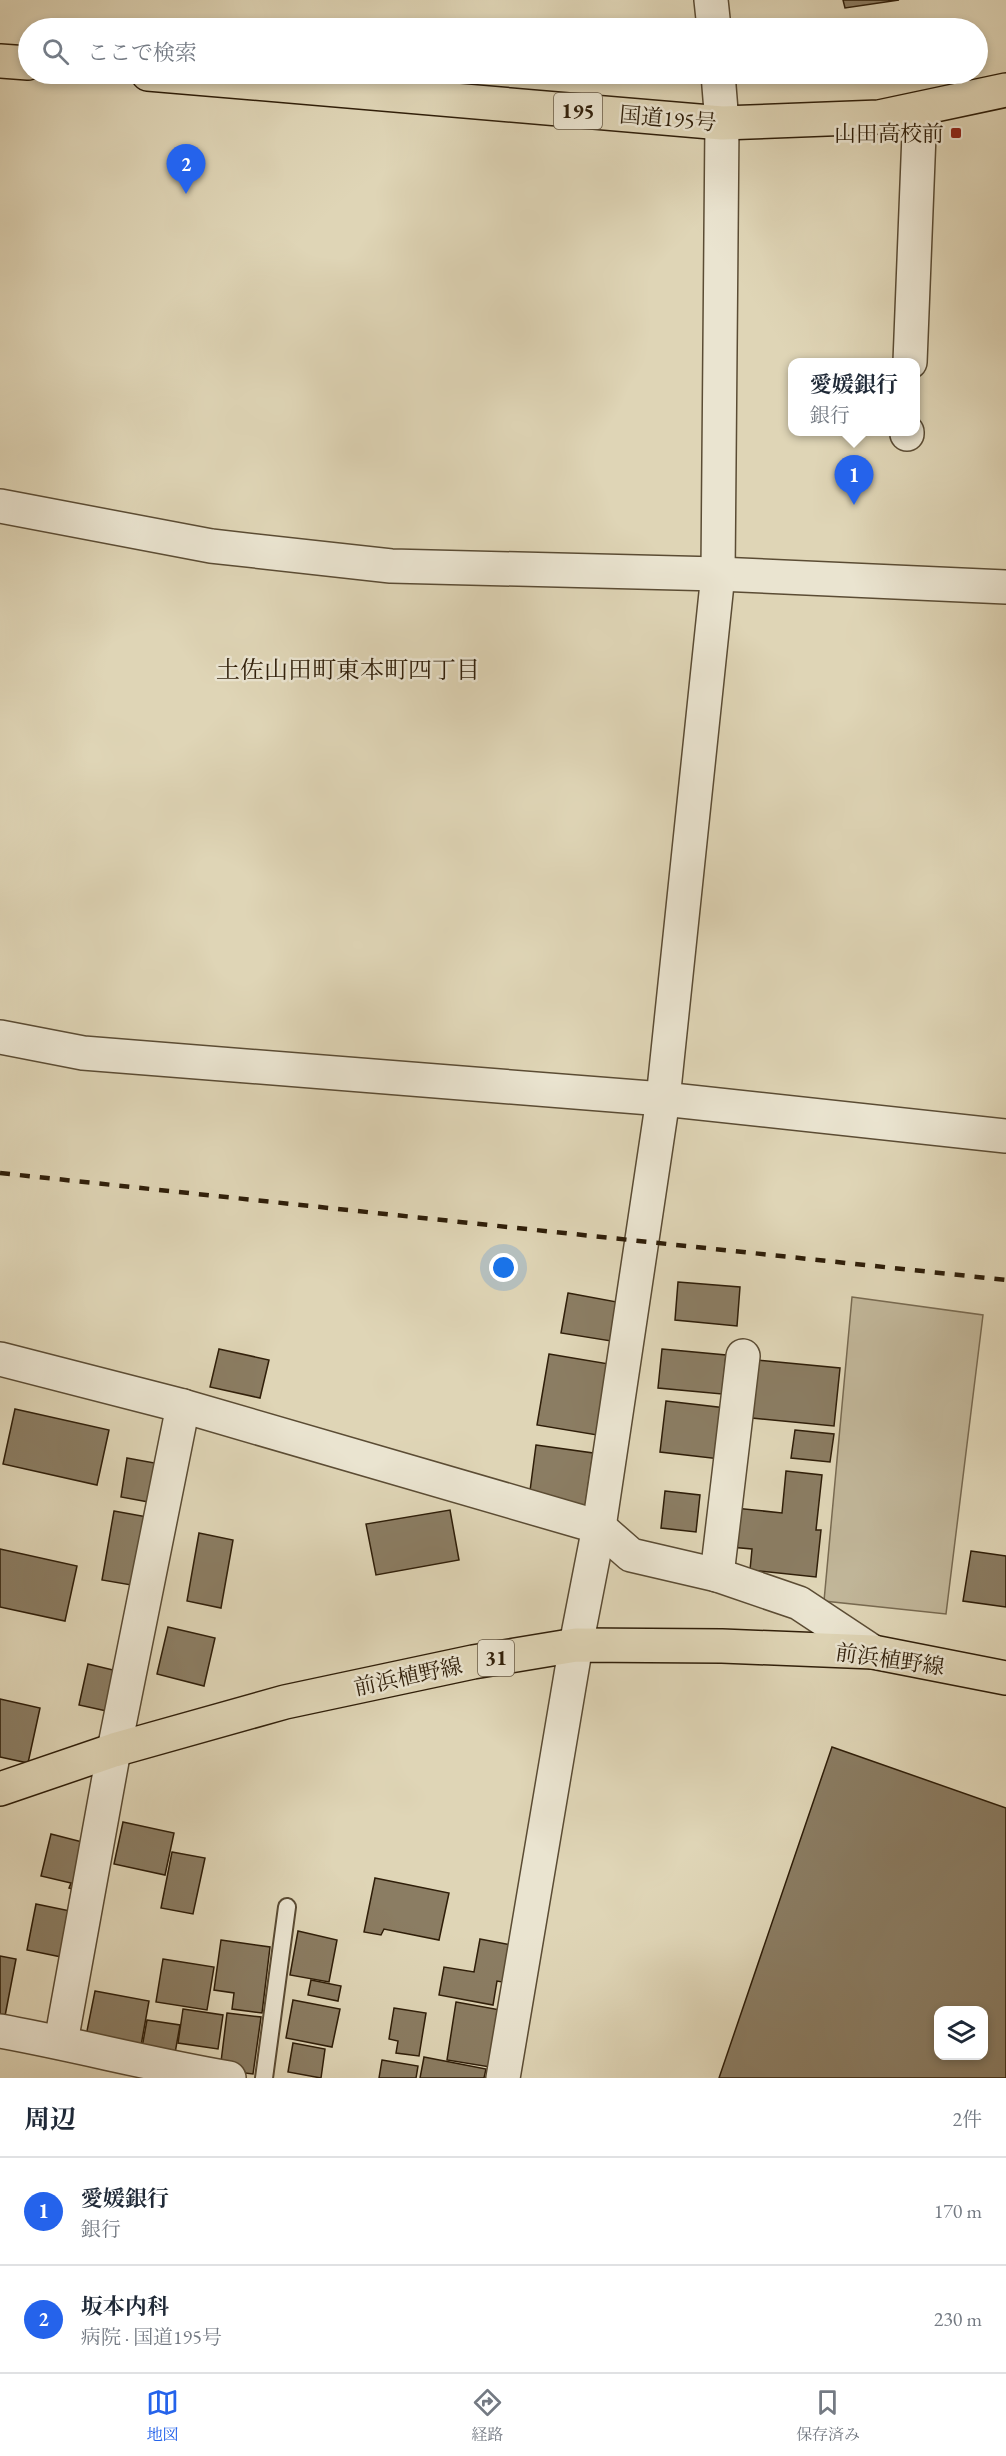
<!DOCTYPE html>
<html lang="ja">
<head>
<meta charset="utf-8">
<style>
  :root { --surface:#fff; --page:#f2f2f3; --text:#1f2937; --muted:#747a83; --line:#e0e1e3; --accent:#2563eb }
  body { margin:0; font-family:"EB Garamond","Noto Serif JP",serif; background:var(--page); color:var(--text) }
  .controls { position:absolute; right:18px; bottom:18px; display:grid; overflow:hidden; border-radius:12px; box-shadow:0 3px 9px #0003 }
  .controls button { width:54px; height:54px; display:grid; place-items:center; padding:0; border:0; border-bottom:2px solid var(--line); background:var(--surface); color:var(--text); font:30px sans-serif }
  .you { position:absolute; left:504px; top:1268px; width:21px; height:21px; margin:-15px; border:4px solid #fff; border-radius:50%; background:#1a73e8; box-shadow:0 0 0 9px #1a73e833 }
  .badge { display:grid; place-items:center; width:39px; height:39px; border-radius:50%; background:var(--accent); color:#fff; font-size:20px; font-weight:700 }
  .pin { position:absolute; translate:-50% -50px; filter:drop-shadow(0 2px 3px #0008) }
  .pin::after { content:''; position:absolute; top:32px; width:21px; height:18px; background:inherit; clip-path:polygon(0 0,100% 0,50% 100%) }
  .popup { position:absolute; left:788px; top:358px; width:132px; height:78px; box-sizing:border-box; display:grid; place-content:center; border-radius:12px; background:var(--surface); filter:drop-shadow(0 2px 4px #0005); font-size:20px; white-space:nowrap; color:var(--muted) }
  .popup b { font-size:22px; color:var(--text) }
  .popup::after { content:''; position:absolute; left:50%; top:100%; margin-left:-12px; border:12px solid transparent; border-top-color:var(--surface) }
  .list { margin:0; padding:0; list-style:none }
  h2 { display:flex; justify-content:space-between; align-items:center; height:78px; margin:0; padding:0 24px; font-size:26px }
  h2 small { font-size:20px; font-weight:400; color:var(--muted) }
  .list li { display:grid; grid-template-columns:39px 1fr auto; gap:18px; align-items:center; box-sizing:border-box; height:108px; padding:0 24px; border-top:2px solid var(--line) }
  .list b { display:block; font-size:22px; white-space:nowrap }
  .list p { margin:0; font-size:20px; white-space:nowrap; color:var(--muted) }
  .list em { font-size:20px; font-style:normal; color:var(--muted) }
  .icon { flex:none; width:33px; height:33px; fill:none; stroke:currentColor; stroke-width:2; stroke-linecap:round; stroke-linejoin:round }
  .map { position:relative; flex:none; width:1006px; height:2078px; overflow:hidden }
  .search { position:absolute; background:var(--surface); box-shadow:0 3px 9px #0003; left:18px; right:18px; top:18px; height:66px; display:flex; align-items:center; gap:15px; box-sizing:border-box; padding:0 21px; border-radius:33px; color:var(--muted); font-size:22px }
  .sheet { height:294px; background:var(--surface) }
  nav { display:flex; justify-content:space-around; align-items:center; box-sizing:border-box; height:84px; border-top:2px solid var(--line); background:var(--surface); font-size:16px; color:var(--muted) }
  nav a { display:grid; justify-items:center; gap:3px }
  nav .on { color:var(--accent) }
  .map>svg:first-child { display:block }
  .green { fill:#c1b699; stroke:#786a51; stroke-width:1.5 }
  .building { fill:#8b7d63; stroke:#2f1e09; stroke-width:1.5; fill-rule:evenodd }
  .lines { fill:none; stroke-linecap:round; stroke-linejoin:round }
  .service-casing { stroke:#5b4c34; stroke-width:20 }
  .minor-casing { stroke:#5b4c34; stroke-width:36 }
  .tertiary-casing { stroke:#5b4c34; stroke-width:36 }
  .primary-casing { stroke:#2f1e09; stroke-width:36 }
  .trunk-casing { stroke:#2f1e09; stroke-width:36 }
  .service { stroke:#eae4d0; stroke-width:16 }
  .minor { stroke:#eae4d0; stroke-width:33 }
  .tertiary { stroke:#eae4d0; stroke-width:33 }
  .primary { stroke:#dfd5b6; stroke-width:33 }
  .trunk { stroke:#dfd5b6; stroke-width:33 }
  .rail { stroke:#2f1e09; stroke-width:4.5; stroke-dasharray:10 10; stroke-linecap:butt }
  .poi-dot { fill:#8f2418; stroke:#eae4d0; stroke-width:2 }
  .labels { text-anchor:middle; stroke-width:5; stroke-linejoin:round; paint-order:stroke }
  .shield { fill:#eae4d0; stroke:#675945; stroke-width:1.5 }
  .shield-label { font-size:21px; font-weight:bold; fill:#2f1e09 }
  .street-label { font-size:22px; fill:#2f1e09; stroke:#eae4d0 }
  .poi-label { font-size:22px; fill:#2f1e09; stroke:#eae4d0; text-anchor:end }
  .neighbourhood-label { font-size:24px; fill:#2f1e09; stroke:#eae4d0 }
</style>
</head>
<body>
<div class="map">
<svg width="1006" height="2078" viewBox="0 0 1006 2078">
  <rect width="100%" height="100%" fill="#dfd5b6"/>
  <filter id="stains"><feTurbulence type="fractalNoise" baseFrequency=".00333" numOctaves="4"/><feColorMatrix values="0 0 0 0 .2 0 0 0 0 .09 0 0 0 0 .02 0 0 0 .5 -.17"/></filter>
  <radialGradient id="worn" r=".72"><stop offset=".6" stop-color="#630" stop-opacity="0"/><stop offset="1" stop-color="#630" stop-opacity=".3"/></radialGradient>
  <path class="green" d="M852,1297L983,1315L946,1614L824,1601Z"/>
  <g class="building">
    <path d="M843,0H899L845,8Z"/>
    <path d="M678,1282L740,1287L737,1326L675,1320Z"/>
    <path d="M568,1293L617,1302L611,1341L561,1333Z"/>
    <path d="M219,1349L269,1360L260,1398L210,1387Z"/>
    <path d="M662,1349L726,1355L722,1394L658,1388Z"/>
    <path d="M549,1354L615,1365L603,1436L537,1425Z"/>
    <path d="M757,1360L840,1368L834,1426L752,1418Z"/>
    <path d="M666,1401L726,1408L720,1459L660,1452Z"/>
    <path d="M15,1409L109,1430L97,1485L3,1464Z"/>
    <path d="M795,1430L834,1434L830,1462L791,1458Z"/>
    <path d="M536,1445L593,1453L584,1514L528,1506Z"/>
    <path d="M127,1458L171,1466L165,1505L121,1497Z"/>
    <path d="M786,1471L822,1475L816,1530H821L816,1577L750,1570L752,1549L730,1547L735,1508L782,1513Z"/>
    <path d="M665,1491L700,1495L696,1532L661,1528Z"/>
    <path d="M450,1510L459,1560L376,1575L366,1524Z"/>
    <path d="M114,1511L164,1520L137,1586L102,1580Z"/>
    <path d="M199,1533L233,1540L221,1608L187,1601Z"/>
    <path d="M0,1549L77,1566L65,1621L0,1607Z"/>
    <path d="M971,1551L1006,1556V1607L963,1601Z"/>
    <path d="M168,1627L215,1638L204,1686L157,1674Z"/>
    <path d="M88,1664L134,1675L125,1715L79,1705Z"/>
    <path d="M0,1699L40,1708L28,1763L0,1757Z"/>
    <path d="M832,1747L1006,1808V2078H719ZM938,2010H984V2056H938Z"/>
    <path d="M123,1822L174,1833L165,1875L114,1864Z"/>
    <path d="M51,1834L98,1846L87,1893L69,1888L71,1883L41,1876Z"/>
    <path d="M172,1852L205,1858L193,1914L161,1908Z"/>
    <path d="M375,1878L449,1893L439,1940L384,1929L381,1935L364,1932Z"/>
    <path d="M36,1904L85,1914L76,1960L27,1950Z"/>
    <path d="M298,1931L337,1940L329,1982L290,1975Z"/>
    <path d="M480,1939L516,1946L508,1983L497,1981L493,2005L439,1995L444,1967L474,1972Z"/>
    <path d="M221,1940L270,1947L262,2013L232,2009L234,1993L214,1990Z"/>
    <path d="M0,1956L16,1959L5,2016L0,2015Z"/>
    <path d="M163,1959L214,1967L207,2010L156,2002Z"/>
    <path d="M311,1980L341,1986L338,2001L308,1995Z"/>
    <path d="M95,1991L149,2001L140,2051L85,2041Z"/>
    <path d="M293,2000L340,2009L332,2047L286,2038Z"/>
    <path d="M456,2002L506,2011L496,2068L447,2060Z"/>
    <path d="M394,2008L426,2013L419,2056L396,2053L398,2041L389,2039Z"/>
    <path d="M183,2009L223,2015L218,2049L178,2043Z"/>
    <path d="M227,2013L261,2017L253,2074L220,2070Z"/>
    <path d="M147,2020L180,2025L174,2059L141,2053Z"/>
    <path d="M293,2043L325,2049L321,2078L288,2072Z"/>
    <path d="M424,2057L486,2069L484,2078H420Z"/>
    <path d="M382,2060L418,2066L416,2078H379Z"/>
  </g>
  <g class="lines">
    <g class="service-casing">
      <path id="service" d="M264,2078L287,1907"/>
    </g>
    <g class="minor-casing">
      <g id="minor">
        <path d="M910,362L920,109"/>
        <path d="M907,434V432"/>
        <path d="M0,506L211,546L391,566L718,574L1006,587"/>
        <path d="M0,1037L83,1053L663,1099L1006,1136"/>
        <path d="M0,1359L183,1406L599,1527L631,1555L717,1575L799,1603L873,1652"/>
        <path d="M717,1575L743,1356"/>
        <path d="M0,2031C77,2045 152,2065 229,2078"/>
        <path d="M61,2042L114,1750L183,1406"/>
        <path d="M503,2078L576,1645"/>
      </g>
    </g>
    <g class="tertiary-casing">
      <g id="tertiary">
        <path d="M711,0L714,28"/>
        <path d="M576,1645L599,1527L663,1099L718,574L722,123L718,74"/>
      </g>
    </g>
    <g class="primary-casing">
      <path id="primary" d="M0,1789L114,1750L285,1702L473,1662L576,1645L722,1646L873,1652L1006,1678"/>
    </g>
    <g class="trunk-casing">
      <g id="trunk">
        <path d="M0,61L28,63"/>
        <path d="M148,74L722,123L879,117L1006,90"/>
      </g>
    </g>
    <use href="#service" class="service"/>
    <use href="#minor" class="minor"/>
    <use href="#tertiary" class="tertiary"/>
    <use href="#primary" class="primary"/>
    <use href="#trunk" class="trunk"/>
    <path class="rail" d="M0,1173L1006,1280"/>
  </g>
  <rect class="poi-dot" x="950" y="127" width="12" height="12" rx="3"/>
  <g class="labels">
    <g class="shield">
      <rect x="554" y="93" width="48" height="36" rx="4.5"/>
      <rect x="478" y="1640" width="36" height="36" rx="4.5"/>
    </g>
    <g class="shield-label">
      <text x="578" y="118">195</text>
      <text x="496" y="1665">31</text>
    </g>
    <g class="street-label">
      <text transform="translate(668 118) rotate(5)" y="8">国道195号</text>
      <text transform="translate(890 1659) rotate(8)" y="8">前浜植野線</text>
      <text transform="translate(408 1676) rotate(-12)" y="8">前浜植野線</text>
    </g>
    <g class="poi-label">
      <text x="944" y="141">山田高校前</text>
    </g>
    <g class="neighbourhood-label">
      <text x="348" y="678">土佐山田町東本町四丁目</text>
    </g>
  </g>
  <rect width="100%" height="100%" filter="url(#stains)"/>
  <rect width="100%" height="100%" fill="url(#worn)"/>
</svg>
<div class="controls">
<button><svg class="icon" aria-label="layers" viewBox="0 0 24 24"><path d="M12 4l9 5-9 5-9-5zM3 14l9 5 9-5"/></svg></button>
</div>
<div class="you"></div>
<div class="pin badge" style="left:854px;top:505px">1</div>
<div class="popup"><b>愛媛銀行</b>銀行</div>
<div class="pin badge" style="left:186px;top:194px">2</div>
<div class="search"><svg class="icon" aria-label="search" viewBox="0 0 24 24"><circle cx="10" cy="10" r="6"/><path d="M15 15l6 6"/></svg>ここで検索</div>
</div>
<section class="sheet">
<h2>周辺<small>2件</small></h2>
<ul class="list">
<li><span class="badge">1</span><div><b>愛媛銀行</b><p>銀行</p></div><em>170 m</em></li>
<li><span class="badge">2</span><div><b>坂本内科</b><p>病院 · 国道195号</p></div><em>230 m</em></li>
</ul>
</section>
<nav>
<a class="on"><svg class="icon" aria-label="map" viewBox="0 0 24 24"><path d="M3 6l6-2 6 2 6-2v14l-6 2-6-2-6 2zM9 4v14M15 6v14"/></svg>地図</a>
<a><svg class="icon" aria-label="directions" viewBox="0 0 24 24"><path d="M12 3l9 9-9 9-9-9zM9 14v-3h6M13 9l2 2-2 2"/></svg>経路</a>
<a><svg class="icon" aria-label="saved" viewBox="0 0 24 24"><path d="M7 4h10v16l-5-4-5 4z"/></svg>保存済み</a>
</nav>
</body>
</html>
